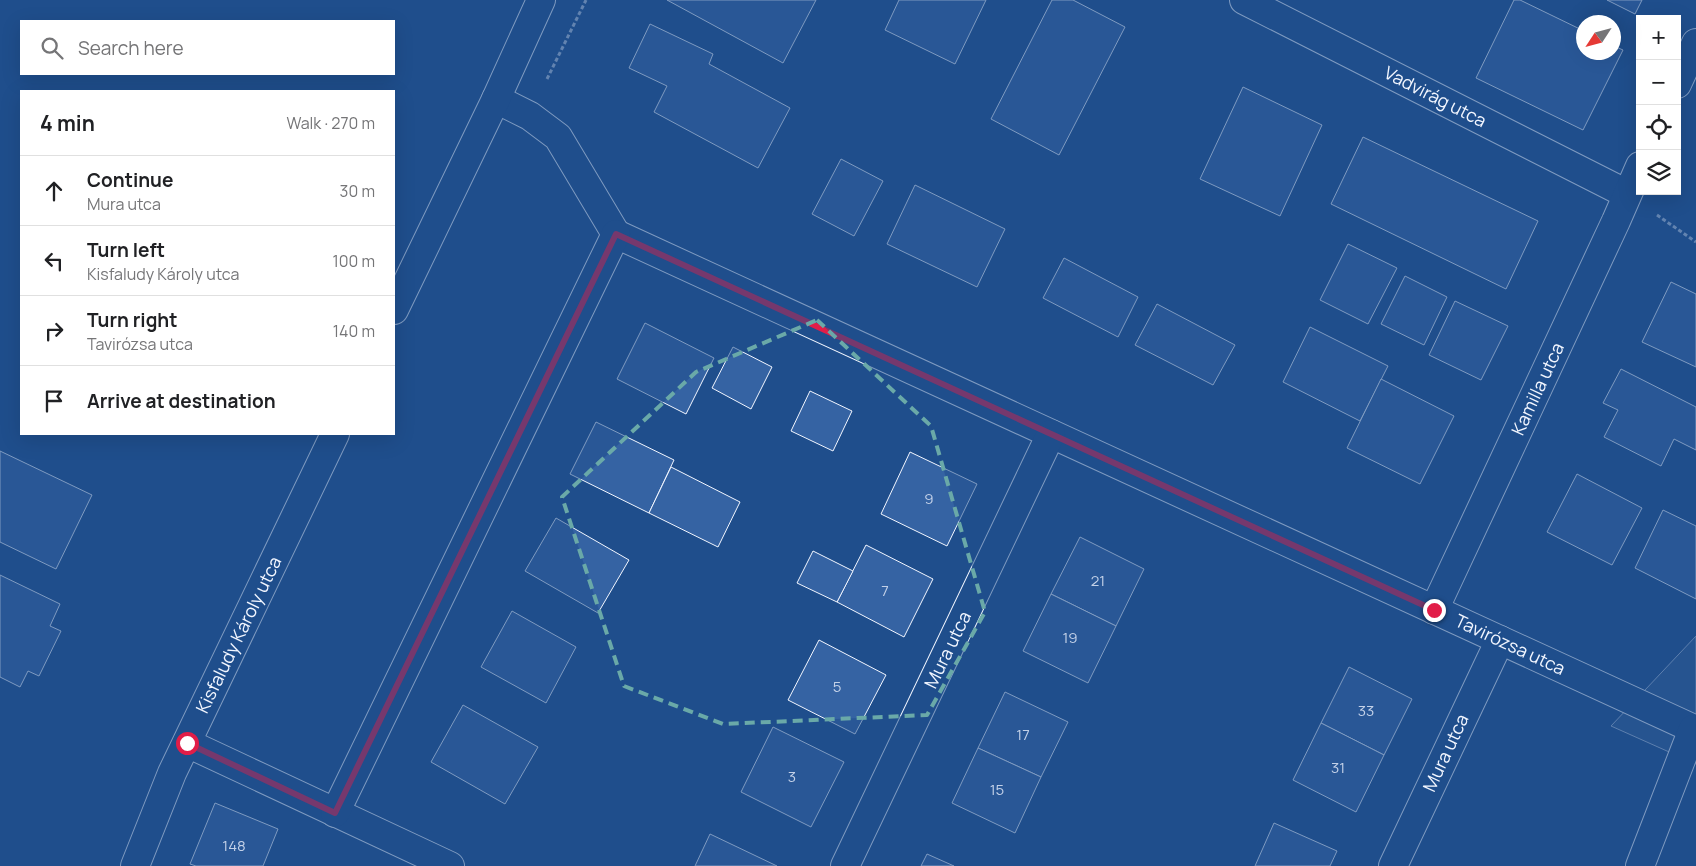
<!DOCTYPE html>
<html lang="en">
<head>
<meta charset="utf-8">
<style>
  :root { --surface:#fff; --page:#f6f6f6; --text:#202124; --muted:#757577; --line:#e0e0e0 }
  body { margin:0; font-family:Manrope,sans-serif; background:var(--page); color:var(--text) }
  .controls { position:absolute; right:15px; top:15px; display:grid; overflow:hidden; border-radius:0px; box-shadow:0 5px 20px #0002 }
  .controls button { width:45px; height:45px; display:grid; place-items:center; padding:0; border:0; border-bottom:1px solid var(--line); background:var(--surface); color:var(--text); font:25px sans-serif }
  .compass { position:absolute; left:1576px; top:15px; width:45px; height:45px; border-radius:50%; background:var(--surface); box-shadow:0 5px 20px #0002; rotate:234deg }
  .stop { position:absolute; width:15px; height:15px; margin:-11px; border:4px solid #e11d48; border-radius:50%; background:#fff }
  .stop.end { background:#e11d48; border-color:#fff; box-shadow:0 1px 5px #0008 }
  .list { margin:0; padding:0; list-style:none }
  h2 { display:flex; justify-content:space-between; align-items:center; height:65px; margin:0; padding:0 20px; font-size:21px }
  h2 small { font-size:16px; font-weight:400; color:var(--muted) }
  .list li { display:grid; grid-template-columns:32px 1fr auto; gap:15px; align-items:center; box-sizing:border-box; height:70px; padding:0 20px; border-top:1px solid var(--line) }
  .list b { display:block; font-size:19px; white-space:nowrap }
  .list p { margin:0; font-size:16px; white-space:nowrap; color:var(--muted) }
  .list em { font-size:16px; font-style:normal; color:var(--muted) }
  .icon { flex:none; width:28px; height:28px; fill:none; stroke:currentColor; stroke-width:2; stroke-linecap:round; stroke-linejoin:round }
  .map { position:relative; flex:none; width:1696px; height:866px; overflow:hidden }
  .search { position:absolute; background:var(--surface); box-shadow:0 5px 20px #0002; left:20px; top:20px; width:375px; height:55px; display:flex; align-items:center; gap:12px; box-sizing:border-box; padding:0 18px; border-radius:0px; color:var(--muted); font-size:19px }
  .panel { position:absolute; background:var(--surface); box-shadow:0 5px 20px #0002; left:20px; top:90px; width:375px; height:345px; border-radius:0px }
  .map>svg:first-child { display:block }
  .built { fill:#305b95; stroke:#a8bbd7 }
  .building { fill:#3563a3; stroke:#f2f6ff }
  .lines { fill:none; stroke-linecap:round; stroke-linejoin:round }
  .street-casing { stroke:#f2f6ff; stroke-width:30 }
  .secondary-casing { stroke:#f2f6ff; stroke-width:30 }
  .path { stroke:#b3c4dc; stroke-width:3; stroke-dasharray:4 2.5; stroke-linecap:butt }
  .street { stroke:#1f4e8c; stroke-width:28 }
  .secondary { stroke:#1f4e8c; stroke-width:28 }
  .route { stroke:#e11d48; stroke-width:6 }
  .marked { fill:none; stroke:#6aa9a8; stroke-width:4; stroke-dasharray:10 6; stroke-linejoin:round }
  .labels { text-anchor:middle; stroke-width:4; stroke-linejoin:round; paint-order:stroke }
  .number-label { font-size:15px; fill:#c3d1e8 }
  .street-label { font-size:18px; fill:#f2f6ff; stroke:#1f4e8c }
</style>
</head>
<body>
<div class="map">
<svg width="1696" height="866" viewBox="0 0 1696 866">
  <rect width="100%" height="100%" fill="#1f4e8c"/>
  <path class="built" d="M1696,636V764L1611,726Z"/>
  <g class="building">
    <path d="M667,0H816L783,63Z"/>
    <path d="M899,0H986L955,64L885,30Z"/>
    <path d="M1052,0H1073L1125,27L1059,155L991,119Z"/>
    <path d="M1514,0H1520L1584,31V52H1614V46L1623,50L1583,130L1476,78Z"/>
    <path d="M1607,0H1642L1635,14Z"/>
    <path d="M650,24L713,54L709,64L790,108L758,168L654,112L667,86L629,68Z"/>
    <path d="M1243,87L1322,125L1280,216L1200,179Z"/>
    <path d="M1363,137L1538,221L1506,289L1331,204Z"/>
    <path d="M841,159L883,181L854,236L812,214Z"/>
    <path d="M915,185L1005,229L977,287L887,244Z"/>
    <path d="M1348,244L1397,268L1368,324L1320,300Z"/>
    <path d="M1064,258L1138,297L1118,337L1043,298Z"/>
    <path d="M1405,276L1447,297L1424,345L1381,324Z"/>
    <path d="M1671,282L1696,294V367L1642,342Z"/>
    <path d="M1455,301L1508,326L1481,380L1429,355Z"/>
    <path d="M1157,304L1235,345L1213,385L1135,345Z"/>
    <path d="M645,323L714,358L686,414L617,379Z"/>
    <path d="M1310,327L1388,366L1360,421L1283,382Z"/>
    <path d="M733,347L772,367L751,409L712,388Z"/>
    <path d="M1621,369L1696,407V450L1674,439L1661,466L1604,437L1618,410L1603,403Z"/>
    <path d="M1381,379L1454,416L1420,484L1347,448Z"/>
    <path d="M810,391L852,411L833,451L791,431Z"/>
    <path d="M596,422L674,460L649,513L570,474Z"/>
    <path d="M0,451L92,495L56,569L0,542Z"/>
    <path d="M910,452L977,484L947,546L881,514Z"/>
    <path d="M671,467L740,502L718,547L649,513Z"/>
    <path d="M1577,474L1642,508L1612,565L1547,532Z"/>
    <path d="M1663,510L1696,526V599L1635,568Z"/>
    <path d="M556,518L629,560L598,613L525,571Z"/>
    <path d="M1080,537L1144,569L1116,626L1051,594Z"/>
    <path d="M866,545L933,579L904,637L837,602Z"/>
    <path d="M813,551L853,571L837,602L797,583Z"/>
    <path d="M0,575L60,604L50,626L61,631L39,676L28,671L20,687L0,677Z"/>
    <path d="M1051,594L1116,626L1088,683L1023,651Z"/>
    <path d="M512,611L576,647L546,703L481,667Z"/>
    <path d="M819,640L886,675L855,734L788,700Z"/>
    <path d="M1349,667L1412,699L1384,755L1321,723Z"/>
    <path d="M1005,692L1068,722L1041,777L978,748Z"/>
    <path d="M463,705L538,747L505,804L431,762Z"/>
    <path d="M1321,723L1384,755L1356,812L1293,780Z"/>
    <path d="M773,727L844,762L811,827L741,792Z"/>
    <path d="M978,748L1041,777L1015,833L952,803Z"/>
    <path d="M215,803L278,829L263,866H196L190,864Z"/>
    <path d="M1274,823L1337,851L1330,866H1255Z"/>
    <path d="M710,834L777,866H695Z"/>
    <path d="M927,854L954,866H921Z"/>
  </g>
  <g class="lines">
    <g class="street-casing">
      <g id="street">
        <path d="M1244,0L1627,194"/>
        <path d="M1677,84L1696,43"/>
        <path d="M496,99L530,116L558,137L616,234"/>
        <path d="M616,234L1696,730"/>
        <path d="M1434,610L1616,221L1640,166"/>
        <path d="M187,743L450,866"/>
        <path d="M335,813L616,234"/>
        <path d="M845,866L1051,434"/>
        <path d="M1393,866L1500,640"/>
        <path d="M1640,866L1693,729"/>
      </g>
    </g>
    <g class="secondary-casing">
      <g id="secondary">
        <path d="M394,310L496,99L541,0"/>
        <path d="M135,866L172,773L335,434"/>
      </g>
    </g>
    <g class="path">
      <path d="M547,79L586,0"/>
      <path d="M1657,215L1696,242"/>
    </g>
    <use href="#street" class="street"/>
    <use href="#secondary" class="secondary"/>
  </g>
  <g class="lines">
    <path class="route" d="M187,743L335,813L616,234L1434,610"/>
  </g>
  <path d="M0 0H1696V866H0ZM817,320L931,426L985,612L927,715L723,724L624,686L562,497L696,372Z" fill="#1f4e8c" fill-opacity=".55" fill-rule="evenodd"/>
  <path class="marked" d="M817,320L931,426L985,612L927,715L723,724L624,686L562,497L696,372Z"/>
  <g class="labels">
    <g class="number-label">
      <text x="929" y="504">9</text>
      <text x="1098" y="586">21</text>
      <text x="885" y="596">7</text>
      <text x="1070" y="643">19</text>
      <text x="837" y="692">5</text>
      <text x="1366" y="716">33</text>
      <text x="1023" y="740">17</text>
      <text x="1338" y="773">31</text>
      <text x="792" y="782">3</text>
      <text x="997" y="795">15</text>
      <text x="234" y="851">148</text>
    </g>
    <g class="street-label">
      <text transform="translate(1435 97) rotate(27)" y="6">Vadvirág utca</text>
      <text transform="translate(1538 389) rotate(-65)" y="6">Kamilla utca</text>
      <text transform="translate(239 635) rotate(-64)" y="6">Kisfaludy Károly utca</text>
      <text transform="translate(1510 645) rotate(25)" y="6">Tavirózsa utca</text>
      <text transform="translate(948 650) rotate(-64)" y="6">Mura utca</text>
      <text transform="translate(1446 753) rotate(-65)" y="6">Mura utca</text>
    </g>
  </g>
</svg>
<div class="controls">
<button>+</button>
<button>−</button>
<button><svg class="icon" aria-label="locate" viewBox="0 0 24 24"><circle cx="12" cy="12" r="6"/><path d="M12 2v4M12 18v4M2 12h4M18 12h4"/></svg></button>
<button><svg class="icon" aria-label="layers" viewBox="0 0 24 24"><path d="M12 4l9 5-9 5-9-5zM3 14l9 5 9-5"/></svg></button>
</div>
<svg class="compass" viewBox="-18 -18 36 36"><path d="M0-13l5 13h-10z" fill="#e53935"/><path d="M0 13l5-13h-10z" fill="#757577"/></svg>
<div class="stop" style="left:187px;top:743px"></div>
<div class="stop end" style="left:1434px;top:610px"></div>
<div class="search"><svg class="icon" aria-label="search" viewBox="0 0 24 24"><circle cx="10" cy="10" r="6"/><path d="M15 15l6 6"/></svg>Search here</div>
<section class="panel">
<h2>4 min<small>Walk · 270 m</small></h2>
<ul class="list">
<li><svg class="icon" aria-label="ahead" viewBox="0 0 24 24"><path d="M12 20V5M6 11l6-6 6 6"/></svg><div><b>Continue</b><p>Mura utca</p></div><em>30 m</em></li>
<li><svg class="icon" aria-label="left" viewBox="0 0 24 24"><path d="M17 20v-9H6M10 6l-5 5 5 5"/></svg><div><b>Turn left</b><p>Kisfaludy Károly utca</p></div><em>100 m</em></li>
<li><svg class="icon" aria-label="right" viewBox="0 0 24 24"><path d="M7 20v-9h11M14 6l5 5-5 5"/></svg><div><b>Turn right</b><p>Tavirózsa utca</p></div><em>140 m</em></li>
<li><svg class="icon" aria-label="arrive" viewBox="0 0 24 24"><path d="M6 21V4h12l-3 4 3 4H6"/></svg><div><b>Arrive at destination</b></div></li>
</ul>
</section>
</div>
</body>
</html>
